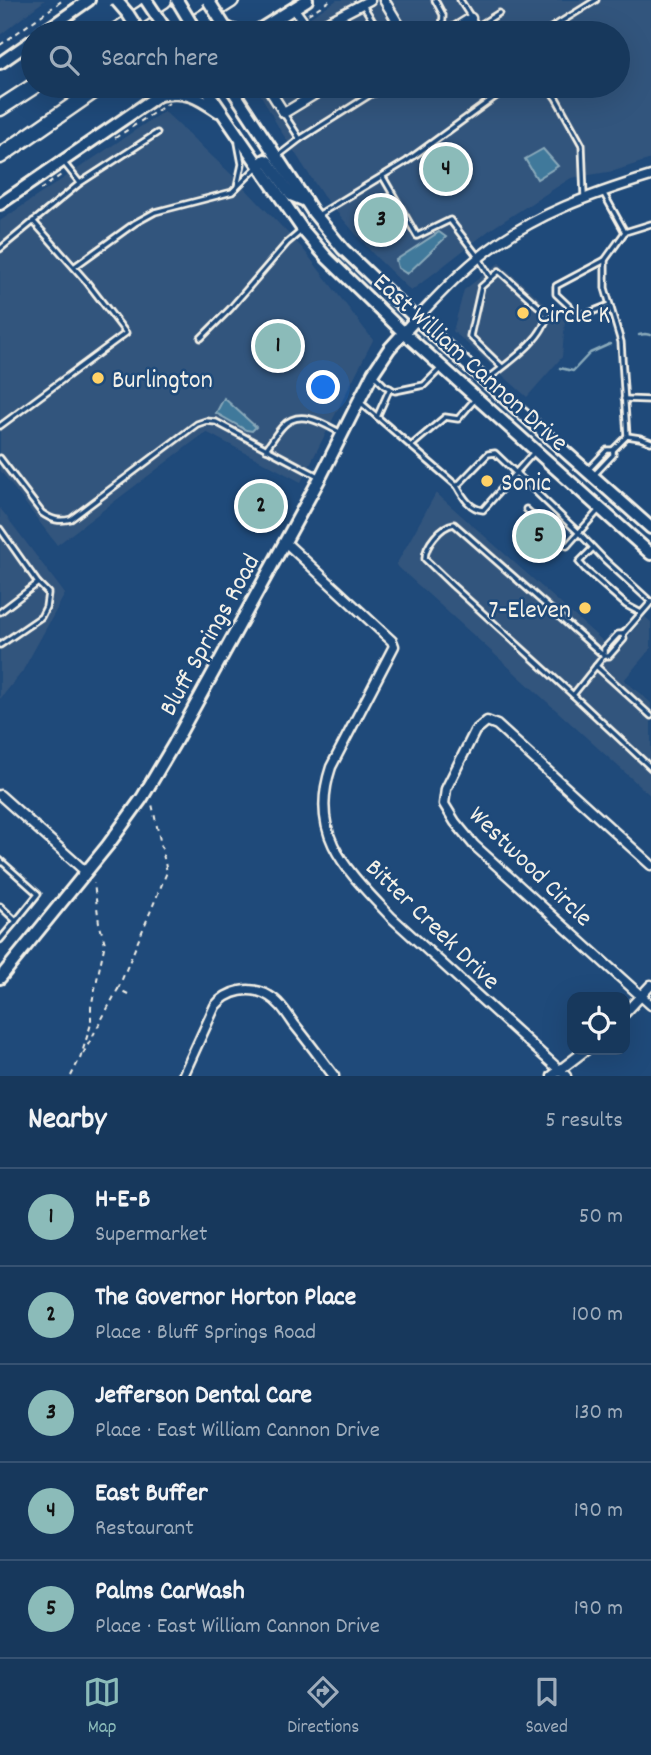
<!DOCTYPE html>
<html lang="en">
<head>
<meta charset="utf-8">
<style>
  :root { --surface:#17385c; --page:#203f62; --text:#f1f3f6; --muted:#9eacbb; --line:#365272; --accent:#8bbbb9 }
  body { margin:0; font-family:Dekko,sans-serif; background:var(--page); color:var(--text) }
  .controls { position:absolute; right:21px; bottom:21px; display:grid; overflow:hidden; border-radius:14px; box-shadow:0 7px 28px #0002 }
  .controls button { width:63px; height:63px; display:grid; place-items:center; padding:0; border:0; border-bottom:2px solid var(--line); background:var(--surface); color:var(--text); font:35px sans-serif }
  .you { position:absolute; left:324px; top:388px; width:24px; height:24px; margin:-18px; border:5px solid #fff; border-radius:50%; background:#1a73e8; box-shadow:0 0 0 10px #1a73e833 }
  .badge { display:grid; place-items:center; width:46px; height:46px; border-radius:50%; background:var(--accent); color:#111; font-size:23px; font-weight:700 }
  .pin { position:absolute; translate:-50% -50%; border:4px solid #fff; box-shadow:0 2px 7px #0006 }
  .list { margin:0; padding:0; list-style:none }
  h2 { display:flex; justify-content:space-between; align-items:center; height:91px; margin:0; padding:0 28px; font-size:30px }
  h2 small { font-size:23px; font-weight:400; color:var(--muted) }
  .list li { display:grid; grid-template-columns:46px 1fr auto; gap:21px; align-items:center; box-sizing:border-box; height:98px; padding:0 28px; border-top:2px solid var(--line) }
  .list b { display:block; font-size:26px; white-space:nowrap }
  .list p { margin:0; font-size:23px; white-space:nowrap; color:var(--muted) }
  .list em { font-size:23px; font-style:normal; color:var(--muted) }
  .icon { flex:none; width:38px; height:38px; fill:none; stroke:currentColor; stroke-width:2; stroke-linecap:round; stroke-linejoin:round }
  .map { position:relative; flex:none; width:651px; height:1076px; overflow:hidden }
  .search { position:absolute; background:var(--surface); box-shadow:0 7px 28px #0002; left:21px; right:21px; top:21px; height:77px; display:flex; align-items:center; gap:18px; box-sizing:border-box; padding:0 24px; border-radius:38px; color:var(--muted); font-size:26px }
  .sheet { height:581px; background:var(--surface) }
  nav { display:flex; justify-content:space-around; align-items:center; box-sizing:border-box; height:98px; border-top:2px solid var(--line); background:var(--surface); font-size:19px; color:var(--muted) }
  nav a { display:grid; justify-items:center; gap:4px }
  nav .on { color:var(--accent) }
  .map>svg:first-child { display:block }
  .built { fill:#33557d }
  .water { fill:#41799b; stroke:#89a9ba; stroke-width:2 }
  .lines { fill:none; stroke-linecap:round; stroke-linejoin:round }
  .stream { stroke:#89a9ba; stroke-width:2.5 }
  .lane-casing { stroke:#f4f1e8; stroke-width:9 }
  .street-casing { stroke:#f4f1e8; stroke-width:13 }
  .secondary-casing { stroke:#f4f1e8; stroke-width:16 }
  .highway-casing { stroke:#f4f1e8; stroke-width:19 }
  .path { stroke:#f4f1e8; stroke-width:2; stroke-dasharray:5 5; stroke-linecap:butt }
  .lane { stroke:#1f4a7a; stroke-width:3.5 }
  .street { stroke:#1f4a7a; stroke-width:8 }
  .secondary { stroke:#1f4a7a; stroke-width:10 }
  .highway { stroke:#1f4a7a; stroke-width:14 }
  .secondary-bridge-casing { stroke:#f4f1e8; stroke-width:16; stroke-linecap:butt }
  .secondary-bridge { stroke:#1f4a7a; stroke-width:10 }
  .poi-dot { fill:#ffd166; stroke:#1f4a7a; stroke-width:2.5 }
  .labels { text-anchor:middle; stroke-width:5; stroke-linejoin:round; paint-order:stroke }
  .poi-label { font-size:26px; fill:#f4f1e8; stroke:#1f4a7a; text-anchor:start }
  .street-label { font-size:26px; fill:#f4f1e8; stroke:#1f4a7a }
</style>
</head>
<body>
<div class="map">
<svg width="651" height="1076" viewBox="0 0 651 1076">
  <rect width="100%" height="100%" fill="#1f4a7a"/>
  <filter id="ink" filterUnits="userSpaceOnUse"><feTurbulence type="fractalNoise" baseFrequency=".0143" numOctaves="2"/><feDisplacementMap in="SourceGraphic" scale="14" xChannelSelector="R" yChannelSelector="G"/><feConvolveMatrix kernelMatrix="1 2 1 2 8 2 1 2 1" color-interpolation-filters="sRGB"/></filter>
  <g filter="url(#ink)">
    <g class="built">
      <path d="M0,0H45L0,35Z"/>
      <path d="M337,0H651V159L614,171L571,178L491,229L411,291L374,255L323,196L279,128L256,86H618V33H285Z"/>
      <path d="M164,111L232,175L303,249L373,340L301,482L206,432L57,545L0,470V221Z"/>
      <path d="M499,263L565,321L562,357L527,397L453,331L464,290Z"/>
      <path d="M436,493L615,652L645,617L651,622V648L624,680L651,703V796L396,565Z"/>
      <path d="M0,508L65,594L22,672L0,699Z"/>
    </g>
    <g class="water">
      <path d="M543,149L558,166L537,179L525,159Z"/>
      <path d="M439,232L446,237L407,274L398,268L396,260Z"/>
      <path d="M224,398L256,427L252,431L246,430L216,413Z"/>
    </g>
    <g class="lines">
      <g class="stream">
        <path d="M639,335L645,334L651,335"/>
        <path d="M560,368L573,371L590,353L610,344"/>
      </g>
      <g class="lane-casing">
        <g id="lane">
          <path d="M435,0L443,15L442,33"/>
          <path d="M460,0L481,33"/>
          <path d="M363,5L380,33"/>
          <path d="M467,33L499,13"/>
          <path d="M543,33L596,0"/>
          <path d="M547,86L556,98L582,145L584,197"/>
          <path d="M284,114L300,139"/>
          <path d="M278,156L300,139L384,86"/>
          <path d="M64,163L80,183"/>
          <path d="M383,177L417,236L450,220L479,258L491,278"/>
          <path d="M237,187L242,164L238,143"/>
          <path d="M604,194L625,232"/>
          <path d="M318,215L407,161L499,94L505,86"/>
          <path d="M0,249L80,183L157,133"/>
          <path d="M605,260L556,286V294L574,311L584,315L609,305"/>
          <path d="M74,267L135,223L155,212L232,192L258,166"/>
          <path d="M201,338L230,309L287,243L300,232"/>
          <path d="M374,375L385,386L395,391L424,385L441,368"/>
          <path d="M487,380C506,364 545,339 547,314L499,271L481,287L470,336L502,367"/>
          <path d="M624,399L651,400"/>
          <path d="M360,402L457,486C463,497 470,509 483,510L535,451"/>
          <path d="M377,417L390,388"/>
          <path d="M0,426L126,333L86,281L33,221"/>
          <path d="M627,436L621,342L605,288V260L625,232L651,224"/>
          <path d="M411,446L445,417L458,419L476,398"/>
          <path d="M266,449C272,441 277,432 283,426C300,408 324,424 341,433"/>
          <path d="M0,458L42,513C52,520 59,522 71,519L197,424L206,421L216,422L318,476"/>
          <path d="M588,470L607,450H613L627,436L640,438L651,442"/>
          <path d="M594,475L613,455V450"/>
          <path d="M457,486L488,454L495,453L580,534L605,560L651,602"/>
          <path d="M526,509L567,546L599,510"/>
          <path d="M0,529L38,583L48,593L46,607L41,617L0,645"/>
          <path d="M593,548L579,562L585,569L626,605L641,613"/>
          <path d="M0,612L38,583"/>
          <path d="M604,656L454,524C441,526 425,545 425,559L452,585L573,695L604,656V649L618,634H623"/>
          <path d="M605,656H609L624,639L623,634L651,602"/>
          <path d="M596,666L651,716"/>
          <path d="M573,695L651,768"/>
          <path d="M0,860L38,894L16,921L0,906"/>
          <path d="M0,940L16,921"/>
        </g>
      </g>
      <g class="street-casing">
        <g id="street">
          <path d="M384,0L404,33"/>
          <path d="M294,9L310,31L370,0"/>
          <path d="M331,20L339,33"/>
          <path d="M447,33L471,18"/>
          <path d="M267,86L284,113L317,93L313,86"/>
          <path d="M372,86L375,91"/>
          <path d="M416,319C438,296 460,272 486,252C535,214 592,194 651,176"/>
          <path d="M285,542L392,641L394,646L331,767C308,836 347,870 391,917L566,1076"/>
          <path d="M0,795L86,872"/>
          <path d="M651,865L497,725L487,721L475,731L446,789L444,804L455,822L474,845L651,1005"/>
          <path d="M625,1013L651,985"/>
          <path d="M183,1076L215,1006C228,990 251,985 269,996C280,1002 287,1014 294,1024C308,1041 321,1059 334,1076"/>
          <path d="M552,1076L586,1050"/>
        </g>
      </g>
      <g class="secondary-casing">
        <g id="secondary">
          <path d="M233,31L246,33"/>
          <path d="M42,33L89,0"/>
          <path d="M254,33L307,0"/>
          <path d="M0,63L33,40"/>
          <path d="M157,86L158,95C186,90 196,96 218,111"/>
          <path d="M204,86L303,230L327,258L403,332L651,554"/>
          <path d="M230,86L313,212L343,249L416,319L651,528"/>
          <path d="M259,165L265,160L268,162L291,195L306,201"/>
          <path d="M0,204L172,86"/>
          <path d="M0,978L108,845L142,798L174,744L320,478L373,373L389,349L416,319"/>
        </g>
      </g>
      <g class="highway-casing">
        <g id="highway">
          <path d="M113,33L164,0"/>
          <path d="M179,33L231,0"/>
          <path d="M0,108L34,86"/>
          <path d="M0,156L101,86"/>
        </g>
      </g>
      <g class="path">
        <path d="M308,14L331,0"/>
        <path d="M277,33L294,23"/>
        <path d="M0,45L63,0"/>
        <path d="M115,138L169,103"/>
        <path d="M40,190L64,173"/>
        <path d="M118,989L167,872L152,804"/>
        <path d="M83,1054L118,989L132,996"/>
        <path d="M80,1059L91,1024V1007L105,943L99,923L94,883"/>
        <path d="M71,1076L80,1058"/>
      </g>
      <use href="#lane" class="lane"/>
      <use href="#street" class="street"/>
      <use href="#secondary" class="secondary"/>
      <use href="#highway" class="highway"/>
      <g class="secondary-bridge-casing">
        <g id="secondary-bridge">
          <path d="M116,0L128,14L140,33"/>
          <path d="M146,0L168,33"/>
          <path d="M177,0L197,33"/>
          <path d="M208,0L225,27L233,31"/>
        </g>
      </g>
      <use href="#secondary-bridge" class="secondary-bridge"/>
    </g>
  </g>
  <g class="poi-dot">
    <circle cx="523" cy="313" r="7"/>
    <circle cx="98" cy="378" r="7"/>
    <circle cx="487" cy="481" r="7"/>
    <circle cx="585" cy="608" r="7"/>
  </g>
  <g class="labels">
    <g class="poi-label">
      <text x="537" y="322">Circle K</text>
      <text x="112" y="387">Burlington</text>
      <text x="501" y="490">Sonic</text>
      <text x="571" y="617" text-anchor="end">7-Eleven</text>
    </g>
    <g class="street-label">
      <text transform="translate(472 361) rotate(42)" y="9">East William Cannon Drive</text>
      <text transform="translate(208 634) rotate(-61)" y="9">Bluff Springs Road</text>
      <text transform="translate(532 865) rotate(44)" y="9">Westwood Circle</text>
      <text transform="translate(434 923) rotate(44)" y="9">Bitter Creek Drive</text>
    </g>
  </g>
</svg>
<div class="controls">
<button><svg class="icon" aria-label="locate" viewBox="0 0 24 24"><circle cx="12" cy="12" r="6"/><path d="M12 2v4M12 18v4M2 12h4M18 12h4"/></svg></button>
</div>
<div class="you"></div>
<div class="pin badge" style="left:278px;top:346px">1</div>
<div class="pin badge" style="left:261px;top:506px">2</div>
<div class="pin badge" style="left:381px;top:220px">3</div>
<div class="pin badge" style="left:446px;top:169px">4</div>
<div class="pin badge" style="left:539px;top:536px">5</div>
<div class="search"><svg class="icon" aria-label="search" viewBox="0 0 24 24"><circle cx="10" cy="10" r="6"/><path d="M15 15l6 6"/></svg>Search here</div>
</div>
<section class="sheet">
<h2>Nearby<small>5 results</small></h2>
<ul class="list">
<li><span class="badge">1</span><div><b>H-E-B</b><p>Supermarket</p></div><em>50 m</em></li>
<li><span class="badge">2</span><div><b>The Governor Horton Place</b><p>Place · Bluff Springs Road</p></div><em>100 m</em></li>
<li><span class="badge">3</span><div><b>Jefferson Dental Care</b><p>Place · East William Cannon Drive</p></div><em>130 m</em></li>
<li><span class="badge">4</span><div><b>East Buffer</b><p>Restaurant</p></div><em>190 m</em></li>
<li><span class="badge">5</span><div><b>Palms CarWash</b><p>Place · East William Cannon Drive</p></div><em>190 m</em></li>
</ul>
</section>
<nav>
<a class="on"><svg class="icon" aria-label="map" viewBox="0 0 24 24"><path d="M3 6l6-2 6 2 6-2v14l-6 2-6-2-6 2zM9 4v14M15 6v14"/></svg>Map</a>
<a><svg class="icon" aria-label="directions" viewBox="0 0 24 24"><path d="M12 3l9 9-9 9-9-9zM9 14v-3h6M13 9l2 2-2 2"/></svg>Directions</a>
<a><svg class="icon" aria-label="saved" viewBox="0 0 24 24"><path d="M7 4h10v16l-5-4-5 4z"/></svg>Saved</a>
</nav>
</body>
</html>
